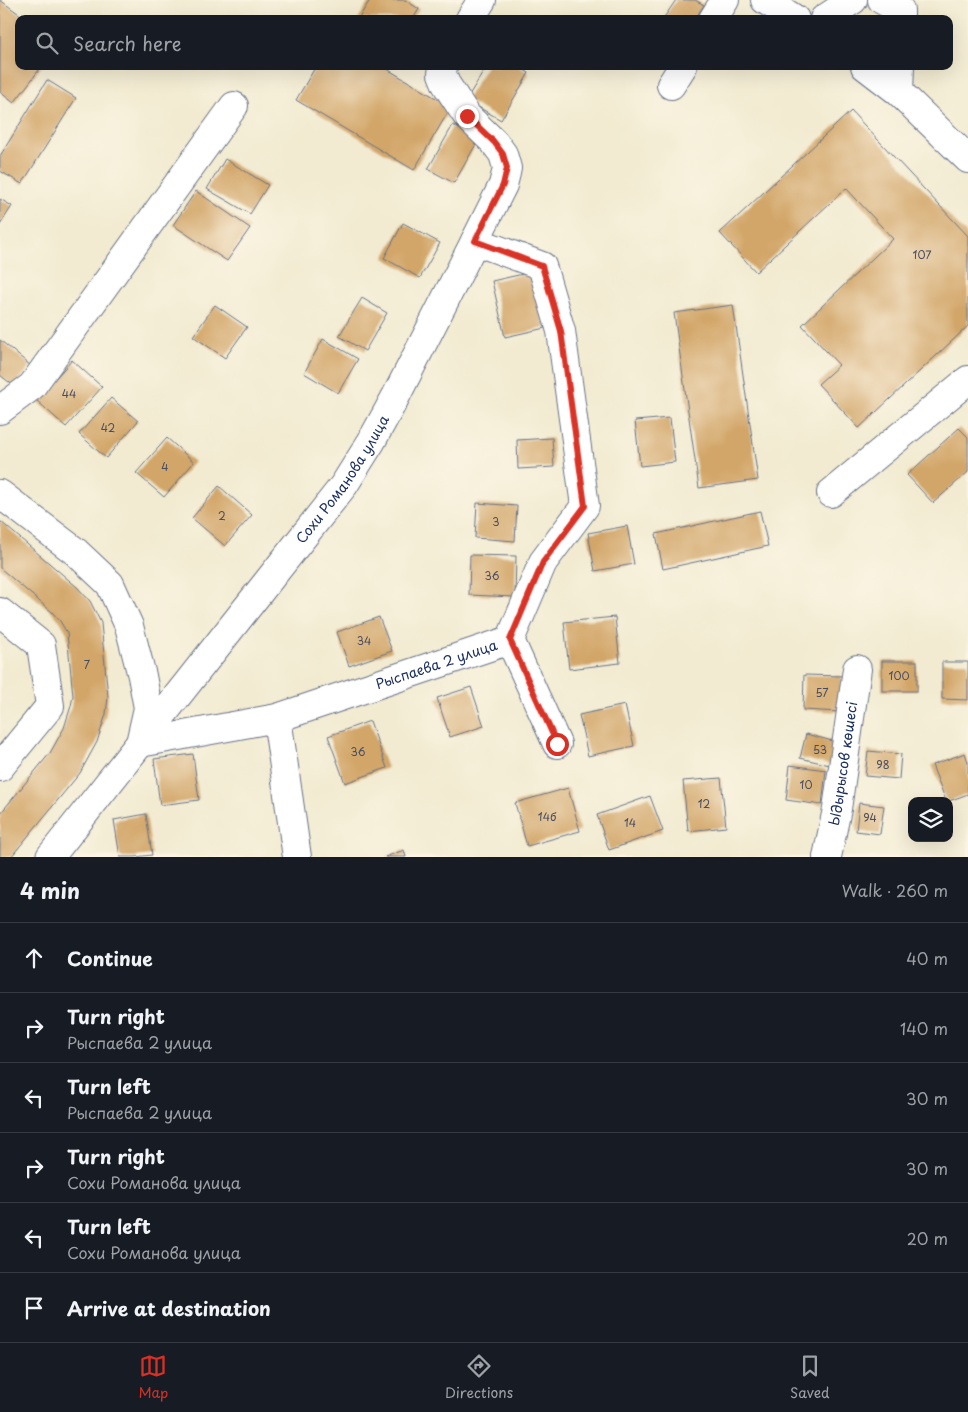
<!DOCTYPE html>
<html lang="en">
<head>
<meta charset="utf-8">
<style>
  :root { --surface:#171b24; --page:#20242c; --text:#f1f3f6; --muted:#9ea1a6; --line:#363941; --accent:#d93025 }
  body { margin:0; font-family:"Playpen Sans",sans-serif; background:var(--page); color:var(--text) }
  .controls { position:absolute; right:15px; bottom:15px; display:grid; overflow:hidden; border-radius:10px; box-shadow:0 5px 20px #0002 }
  .controls button { width:45px; height:45px; display:grid; place-items:center; padding:0; border:0; border-bottom:1px solid var(--line); background:var(--surface); color:var(--text); font:25px sans-serif }
  .stop { position:absolute; width:15px; height:15px; margin:-11px; border:4px solid #d93025; border-radius:50%; background:#fff }
  .stop.end { background:#d93025; border-color:#fff; box-shadow:0 1px 5px #0008 }
  .list { margin:0; padding:0; list-style:none }
  h2 { display:flex; justify-content:space-between; align-items:center; height:65px; margin:0; padding:0 20px; font-size:21px }
  h2 small { font-size:16px; font-weight:400; color:var(--muted) }
  .list li { display:grid; grid-template-columns:32px 1fr auto; gap:15px; align-items:center; box-sizing:border-box; height:70px; padding:0 20px; border-top:1px solid var(--line) }
  .list b { display:block; font-size:19px; white-space:nowrap }
  .list p { margin:0; font-size:16px; white-space:nowrap; color:var(--muted) }
  .list em { font-size:16px; font-style:normal; color:var(--muted) }
  .icon { flex:none; width:28px; height:28px; fill:none; stroke:currentColor; stroke-width:2; stroke-linecap:round; stroke-linejoin:round }
  .map { position:relative; flex:none; width:968px; height:857px; overflow:hidden }
  .search { position:absolute; background:var(--surface); box-shadow:0 5px 20px #0002; left:15px; right:15px; top:15px; height:55px; display:flex; align-items:center; gap:12px; box-sizing:border-box; padding:0 18px; border-radius:10px; color:var(--muted); font-size:19px }
  .sheet { height:485px; background:var(--surface) }
  nav { display:flex; justify-content:space-around; align-items:center; box-sizing:border-box; height:70px; border-top:1px solid var(--line); background:var(--surface); font-size:14px; color:var(--muted) }
  nav a { display:grid; justify-items:center; gap:2px }
  nav .on { color:var(--accent) }
  .map>svg:first-child { display:block }
  .building { fill:#d2a567 }
  .lines { fill:none; stroke-linecap:round; stroke-linejoin:round }
  .minor-casing { stroke:#667186; stroke-width:30 }
  .major-casing { stroke:#667186; stroke-width:30 }
  .minor { stroke:#fff; stroke-width:28 }
  .major { stroke:#fff; stroke-width:28 }
  .route { stroke:#d93025; stroke-width:6 }
  .labels { text-anchor:middle; stroke-width:4; stroke-linejoin:round; paint-order:stroke }
  .number-label { font-size:11px; fill:#494c60 }
  .street-label { font-size:14px; fill:#1b2f5e; stroke:#fcf5e5 }
</style>
</head>
<body>
<div class="map">
<svg width="968" height="857" viewBox="0 0 968 857">
  <rect width="100%" height="100%" fill="#fcf5e5"/>
  <filter id="ink" filterUnits="userSpaceOnUse"><feTurbulence type="fractalNoise" baseFrequency=".02" numOctaves="2"/><feDisplacementMap in="SourceGraphic" scale="10" xChannelSelector="R" yChannelSelector="G"/><feConvolveMatrix kernelMatrix="1 2 1 2 8 2 1 2 1" color-interpolation-filters="sRGB"/></filter>
  <filter id="wash" filterUnits="userSpaceOnUse"><feTurbulence type="fractalNoise" baseFrequency=".0096" numOctaves="4" result="noise"/><feDisplacementMap in="SourceGraphic" scale="20" xChannelSelector="R" yChannelSelector="G"/><feGaussianBlur stdDeviation="1.12" result="paint"/><feColorMatrix in="noise" values="0 0 0 0 0 0 0 0 0 0 0 0 0 0 0 0 0 1.4 0 .05"/><feComposite in="paint" operator="in"/></filter>
  <g filter="url(#wash)">
    <rect width="100%" height="100%" fill="#f2ebd1"/>
    <g id="blocks">
      <g class="building">
        <path d="M0,0L26,19H19V66H42L14,103L0,92Z"/>
        <path d="M370,0H405L419,9L413,19H358Z"/>
        <path d="M676,0H695L704,5L695,19H663Z"/>
        <path d="M316,66H382L451,107L414,170L296,100Z"/>
        <path d="M487,66H518L529,73L501,120L466,100Z"/>
        <path d="M47,80L76,98L22,184L0,171V156Z"/>
        <path d="M851,111L968,236V326L859,428L818,384L839,365L802,325L893,239L846,188L756,272L720,233Z"/>
        <path d="M453,125L479,139L454,183L428,169Z"/>
        <path d="M225,159L268,185L250,214L207,189Z"/>
        <path d="M196,191L250,228L227,261L173,225Z"/>
        <path d="M0,199L12,206L0,225Z"/>
        <path d="M403,223L440,243L420,278L384,258Z"/>
        <path d="M532,272L545,328L505,337L492,281Z"/>
        <path d="M362,298L387,313L365,351L339,336Z"/>
        <path d="M215,305L247,327L225,358L193,336Z"/>
        <path d="M733,305L758,480L699,488L674,313Z"/>
        <path d="M323,339L358,359L338,393L304,373Z"/>
        <path d="M0,340L31,366L14,386L0,375Z"/>
        <path d="M72,360L102,387L66,427L36,400Z"/>
        <path d="M111,398L138,421L106,458L79,434Z"/>
        <path d="M670,418L675,462L640,466L635,421Z"/>
        <path d="M959,428L968,437V472L933,503L907,475Z"/>
        <path d="M167,438L194,462L164,497L136,473Z"/>
        <path d="M552,438L554,467L518,469L517,440Z"/>
        <path d="M219,486L252,515L225,546L192,518Z"/>
        <path d="M477,503L517,506L515,541L475,538Z"/>
        <path d="M760,511L768,546L663,569L656,534Z"/>
        <path d="M0,521L77,587L90,601L101,623L108,697L106,714L97,742L80,773L11,857H0V814L50,753L64,728L71,706L73,696L67,633L60,621L52,612L0,568Z"/>
        <path d="M627,526L634,564L595,571L588,533Z"/>
        <path d="M470,555L516,556L515,597L469,595Z"/>
        <path d="M379,617L392,651L349,666L337,632Z"/>
        <path d="M615,617L620,663L569,669L564,622Z"/>
        <rect x="882" y="661" width="35" height="30"/>
        <path d="M942,662H968V700L942,699Z"/>
        <path d="M804,675L842,676L840,712L803,710Z"/>
        <path d="M471,687L484,726L450,737L437,698Z"/>
        <path d="M625,705L634,746L588,756L579,715Z"/>
        <path d="M370,721L387,768L345,783L328,736Z"/>
        <path d="M806,734L840,743L834,766L800,758Z"/>
        <path d="M868,751L901,754L899,779L865,776Z"/>
        <path d="M965,753L968,762V794L949,801H946L932,765Z"/>
        <path d="M193,754L199,800L160,805L154,759Z"/>
        <path d="M790,765L826,770L822,805L786,800Z"/>
        <path d="M721,778L726,827L688,831L683,781Z"/>
        <path d="M568,788L580,831L527,846L515,803Z"/>
        <path d="M650,796L663,831L609,850L597,815Z"/>
        <path d="M859,803L884,806L880,834L856,831Z"/>
        <path d="M146,814L152,855L135,857H120L114,820Z"/>
        <path d="M404,850L406,857H385Z"/>
      </g>
    </g>
  </g>
  <g filter="url(#ink)">
    <use href="#blocks" fill-opacity="0" stroke="#667186" stroke-width="1"/>
    <g class="lines">
      <g class="minor-casing">
        <g id="minor">
          <path d="M882,0L900,10V19"/>
          <path d="M470,19L482,0"/>
          <path d="M713,19L725,0"/>
          <path d="M824,19L853,0"/>
          <path d="M671,85L683,66"/>
          <path d="M899,92L900,66"/>
          <path d="M0,410L32,386L234,106"/>
          <path d="M831,493L968,380"/>
          <path id="s1" d="M0,494L76,552L110,584L129,626L142,676L148,708L140,743L277,718L510,640L543,562L585,506L561,331L542,266L475,241"/>
          <path d="M0,612L41,645L50,706L0,767"/>
          <path d="M510,640L557,744"/>
          <path d="M277,718L297,857"/>
          <path id="s2" d="M50,857L344,485L371,442L395,398L475,241L503,185L506,173L507,168L503,154L494,142L467,116L446,84L442,74L443,66"/>
          <path id="s3" d="M827,857L837,809L857,669"/>
        </g>
      </g>
      <g class="major-casing">
        <g id="major">
          <path d="M765,0L795,19"/>
          <path d="M865,66L899,92L968,159"/>
        </g>
      </g>
      <use href="#minor" class="minor"/>
      <use href="#major" class="major"/>
    </g>
  </g>
  <g class="lines" filter="url(#ink)">
    <path class="route" d="M467,116L494,142L503,154L507,168L503,185L475,241L542,266L561,331L585,506L543,562L510,640L557,744"/>
  </g>
  <g class="labels">
    <g class="number-label">
      <text x="922" y="259">107</text>
      <text x="69" y="398">44</text>
      <text x="108" y="432">42</text>
      <text x="165" y="471">4</text>
      <text x="222" y="520">2</text>
      <text x="496" y="526">3</text>
      <text x="492" y="580">36</text>
      <text x="364" y="645">34</text>
      <text x="87" y="669">7</text>
      <text x="899" y="680">100</text>
      <text x="822" y="697">57</text>
      <text x="820" y="754">53</text>
      <text x="358" y="756">36</text>
      <text x="883" y="769">98</text>
      <text x="806" y="789">10</text>
      <text x="704" y="808">12</text>
      <text x="547" y="821">14б</text>
      <text x="870" y="822">94</text>
      <text x="630" y="827">14</text>
    </g>
    <g class="street-label">
      <text dy="5" stroke="none"><textPath href="#s2" startOffset="478">Сохи Романова улица</textPath></text>
      <text dy="5" stroke="none"><textPath href="#s1" startOffset="616">Рыспаева 2 улица</textPath></text>
      <text dy="5" stroke="none"><textPath href="#s3" startOffset="95">Ыдырысов көшесі</textPath></text>
    </g>
  </g>
</svg>
<div class="controls">
<button><svg class="icon" aria-label="layers" viewBox="0 0 24 24"><path d="M12 4l9 5-9 5-9-5zM3 14l9 5 9-5"/></svg></button>
</div>
<div class="stop" style="left:557px;top:744px"></div>
<div class="stop end" style="left:467px;top:116px"></div>
<div class="search"><svg class="icon" aria-label="search" viewBox="0 0 24 24"><circle cx="10" cy="10" r="6"/><path d="M15 15l6 6"/></svg>Search here</div>
</div>
<section class="sheet">
<h2>4 min<small>Walk · 260 m</small></h2>
<ul class="list">
<li><svg class="icon" aria-label="ahead" viewBox="0 0 24 24"><path d="M12 20V5M6 11l6-6 6 6"/></svg><div><b>Continue</b></div><em>40 m</em></li>
<li><svg class="icon" aria-label="right" viewBox="0 0 24 24"><path d="M7 20v-9h11M14 6l5 5-5 5"/></svg><div><b>Turn right</b><p>Рыспаева 2 улица</p></div><em>140 m</em></li>
<li><svg class="icon" aria-label="left" viewBox="0 0 24 24"><path d="M17 20v-9H6M10 6l-5 5 5 5"/></svg><div><b>Turn left</b><p>Рыспаева 2 улица</p></div><em>30 m</em></li>
<li><svg class="icon" aria-label="right" viewBox="0 0 24 24"><path d="M7 20v-9h11M14 6l5 5-5 5"/></svg><div><b>Turn right</b><p>Сохи Романова улица</p></div><em>30 m</em></li>
<li><svg class="icon" aria-label="left" viewBox="0 0 24 24"><path d="M17 20v-9H6M10 6l-5 5 5 5"/></svg><div><b>Turn left</b><p>Сохи Романова улица</p></div><em>20 m</em></li>
<li><svg class="icon" aria-label="arrive" viewBox="0 0 24 24"><path d="M6 21V4h12l-3 4 3 4H6"/></svg><div><b>Arrive at destination</b></div></li>
</ul>
</section>
<nav>
<a class="on"><svg class="icon" aria-label="map" viewBox="0 0 24 24"><path d="M3 6l6-2 6 2 6-2v14l-6 2-6-2-6 2zM9 4v14M15 6v14"/></svg>Map</a>
<a><svg class="icon" aria-label="directions" viewBox="0 0 24 24"><path d="M12 3l9 9-9 9-9-9zM9 14v-3h6M13 9l2 2-2 2"/></svg>Directions</a>
<a><svg class="icon" aria-label="saved" viewBox="0 0 24 24"><path d="M7 4h10v16l-5-4-5 4z"/></svg>Saved</a>
</nav>
</body>
</html>
